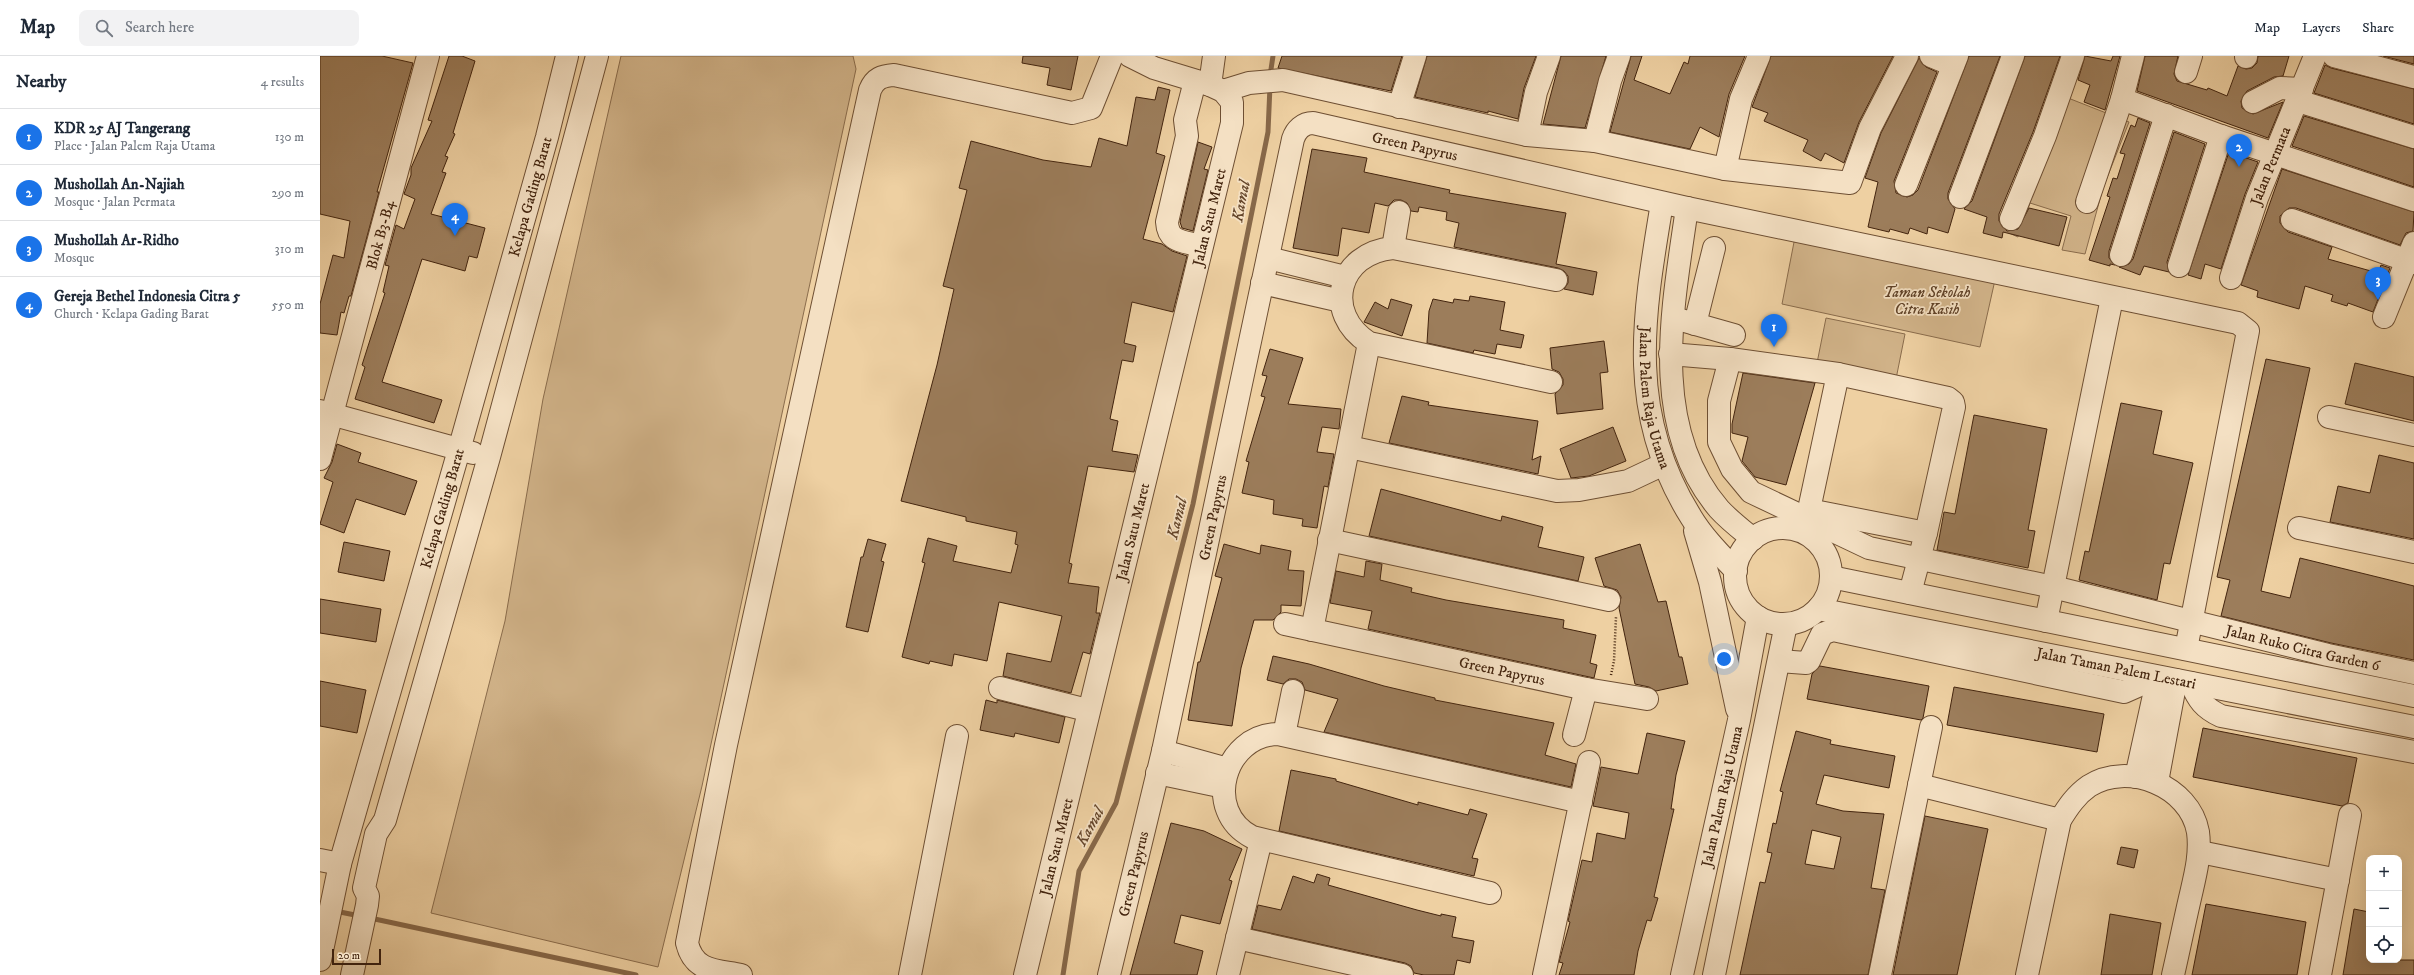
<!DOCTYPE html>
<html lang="en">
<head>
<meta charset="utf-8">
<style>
  :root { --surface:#fff; --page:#f2f2f3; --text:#1f2937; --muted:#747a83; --line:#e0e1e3; --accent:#1a73e8 }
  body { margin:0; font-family:"IM FELL DW Pica",serif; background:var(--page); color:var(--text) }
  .controls { position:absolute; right:12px; bottom:12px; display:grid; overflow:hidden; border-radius:8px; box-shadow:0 4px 16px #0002 }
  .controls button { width:36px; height:36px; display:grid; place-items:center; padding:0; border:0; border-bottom:1px solid var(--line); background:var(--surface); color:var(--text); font:20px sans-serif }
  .scale { position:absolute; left:12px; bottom:10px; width:49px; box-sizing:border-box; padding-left:4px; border:2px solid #43240e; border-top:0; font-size:11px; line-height:14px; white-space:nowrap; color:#43240e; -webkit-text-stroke:3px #f4e0c3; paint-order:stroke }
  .you { position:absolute; left:1404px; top:603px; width:14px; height:14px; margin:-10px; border:3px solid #fff; border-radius:50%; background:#1a73e8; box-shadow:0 0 0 6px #1a73e833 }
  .badge { display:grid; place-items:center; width:26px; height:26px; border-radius:50%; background:var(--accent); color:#fff; font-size:13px; font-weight:700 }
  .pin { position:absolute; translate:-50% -33px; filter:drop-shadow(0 1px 2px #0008) }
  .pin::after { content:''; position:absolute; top:21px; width:14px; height:12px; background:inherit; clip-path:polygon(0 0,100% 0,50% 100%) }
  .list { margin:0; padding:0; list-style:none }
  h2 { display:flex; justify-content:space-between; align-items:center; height:52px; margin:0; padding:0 16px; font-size:17px }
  h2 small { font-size:13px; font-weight:400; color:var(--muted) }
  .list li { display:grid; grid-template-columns:26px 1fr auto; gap:12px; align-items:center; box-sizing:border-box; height:56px; padding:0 16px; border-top:1px solid var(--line) }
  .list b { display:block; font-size:15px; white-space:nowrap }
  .list p { margin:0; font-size:13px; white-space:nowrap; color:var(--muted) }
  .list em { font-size:13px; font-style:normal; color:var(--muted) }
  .icon { flex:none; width:22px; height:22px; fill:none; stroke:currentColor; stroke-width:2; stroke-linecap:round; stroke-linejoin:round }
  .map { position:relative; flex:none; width:2094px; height:919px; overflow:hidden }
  header { display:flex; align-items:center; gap:24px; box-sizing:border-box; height:56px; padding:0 20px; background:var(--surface); border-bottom:1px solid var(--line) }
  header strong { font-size:19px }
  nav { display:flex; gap:22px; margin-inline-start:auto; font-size:14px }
  .search { width:280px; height:36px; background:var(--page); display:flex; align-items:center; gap:10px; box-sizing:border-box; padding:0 14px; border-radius:8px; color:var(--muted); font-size:15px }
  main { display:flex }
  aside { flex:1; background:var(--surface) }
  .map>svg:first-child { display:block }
  .green { fill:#d1b389; stroke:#8a6c4c }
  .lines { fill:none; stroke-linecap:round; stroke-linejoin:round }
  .stream { stroke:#876849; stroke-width:5 }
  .building { fill:#9c7d5b; stroke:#43240e; fill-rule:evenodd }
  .minor-casing { stroke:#6e4f33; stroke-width:24 }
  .path { stroke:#43240e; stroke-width:2.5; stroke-dasharray:1 2; stroke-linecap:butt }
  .minor { stroke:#f4e0c3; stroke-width:22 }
  .labels { text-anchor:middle; stroke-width:3.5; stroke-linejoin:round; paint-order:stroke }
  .street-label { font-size:15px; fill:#43240e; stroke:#f4e0c3 }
  .park-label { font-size:15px; font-style:italic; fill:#5f4127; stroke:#f4e0c3 }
  .water-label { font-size:16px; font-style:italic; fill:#65462b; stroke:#f4e0c3 }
</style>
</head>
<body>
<header>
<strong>Map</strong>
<div class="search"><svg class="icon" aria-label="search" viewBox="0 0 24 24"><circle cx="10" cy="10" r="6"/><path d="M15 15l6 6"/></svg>Search here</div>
<nav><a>Map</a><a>Layers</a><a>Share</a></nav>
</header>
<main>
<aside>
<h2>Nearby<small>4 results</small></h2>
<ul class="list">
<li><span class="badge">1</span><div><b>KDR 25 AJ Tangerang</b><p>Place · Jalan Palem Raja Utama</p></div><em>130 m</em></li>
<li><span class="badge">2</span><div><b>Mushollah An-Najiah</b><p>Mosque · Jalan Permata</p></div><em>290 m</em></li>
<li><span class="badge">3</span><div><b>Mushollah Ar-Ridho</b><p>Mosque</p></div><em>310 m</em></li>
<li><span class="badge">4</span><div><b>Gereja Bethel Indonesia Citra 5</b><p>Church · Kelapa Gading Barat</p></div><em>550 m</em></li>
</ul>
</aside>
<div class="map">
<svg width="2094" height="919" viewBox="0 0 2094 919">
  <rect width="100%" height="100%" fill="#eed0a2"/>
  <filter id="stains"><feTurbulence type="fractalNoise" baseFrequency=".005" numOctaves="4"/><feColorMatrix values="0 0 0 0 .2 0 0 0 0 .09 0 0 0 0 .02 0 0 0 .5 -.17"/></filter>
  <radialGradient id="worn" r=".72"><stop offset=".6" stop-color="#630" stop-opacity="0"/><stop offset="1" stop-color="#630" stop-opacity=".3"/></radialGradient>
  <g class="green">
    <path d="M301,0H533L536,13L382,730L338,911L111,857L185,565L223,343Z"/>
    <path d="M1743,40L1809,66L1783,132L1765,198L1742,194L1751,160L1710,147L1698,181L1689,177Z"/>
    <path d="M1475,181L1675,224L1660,291L1462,248Z"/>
    <path d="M1506,262L1585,278L1576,323L1497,307Z"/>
  </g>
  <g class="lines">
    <g class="stream">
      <path d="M950,20L953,0"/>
      <path d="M15,855L40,860"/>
      <path d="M50,862L316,919"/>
      <path d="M743,919L759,815L796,747L873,448L948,76L950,30"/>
    </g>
  </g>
  <g class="building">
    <path d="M0,0H62L93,7L57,136H59L31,240H29L24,257L21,256L17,279L0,277V248L13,199L24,202L30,165L0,158Z"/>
    <path d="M129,0H142L155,5L133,77L135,78L125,100L128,101L122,116L126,117L111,158L165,172L157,202L149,200L145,215L102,203L62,326L122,344L114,367L35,343L45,311L42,309L65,237L63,236L69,210L65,209L76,169L84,173L95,143L84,138L91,119V112L112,65L108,64Z"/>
    <path d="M703,0H758L751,34L727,29L730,12L702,7Z"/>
    <path d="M962,0H1082L1071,35L958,12Z"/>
    <path d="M1107,0H1216L1204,32L1198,63L1168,55V57L1095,41Z"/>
    <path d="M1241,0H1286L1265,72L1223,68Z"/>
    <path d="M1311,0H1322L1314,24L1350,38L1364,6L1368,8L1370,0H1425L1409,38L1399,81L1380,71L1370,93L1290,76Z"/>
    <path d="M1451,0H1573L1539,66L1524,107L1505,97L1501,105L1483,95L1488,84L1444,65L1448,57L1432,51Z"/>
    <path d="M1649,0H1680L1628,137V143L1635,153L1628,177L1608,171L1607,178L1590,172L1588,178L1570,173L1569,176L1548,171L1558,126L1545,122L1561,77L1599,2L1606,11L1617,16L1574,125L1576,137L1587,141L1593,139L1598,134Z"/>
    <path d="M1705,0H1740L1713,76L1679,158V165L1687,175L1698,173L1709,152L1747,161L1739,190L1683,176L1682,182L1663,177L1667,161L1644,153L1652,145Z"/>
    <path d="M1765,0L1791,5L1793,0H1800L1785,54L1764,46L1770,29L1758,24Z"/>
    <path d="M1825,0H1858L1854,18L1857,25L1887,34L1888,32L1907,40L1918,10L1926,13L1932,12L1937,7L1938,0H1969L1963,20L1954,21L1927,35L1921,45L1922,52L1933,58L1963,46L1948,82L1817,35Z"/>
    <path d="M2063,0H2094V8Z"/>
    <path d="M2005,9L2011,12L2094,33V68L1994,37Z"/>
    <path d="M838,31L850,34L836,97L845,100L823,183L842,188L852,195L867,200L853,256L812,246L804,287L816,290L813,306L802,304L790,363L798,365L792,395L818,399L814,416L768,410L749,507L752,508L748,527L779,531L776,557H780L770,598L763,596L751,637L683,620L687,597L731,606L742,560L679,546L667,605L634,598L632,610L610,605L609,608L582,601L605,507L602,506L608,482L637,490L633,505L691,517L698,489L695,488L697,476L646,465V461L581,445L617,309L634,233L623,230L647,134L639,132L651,85L723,104L771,111L779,82L807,90L816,41L835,44Z"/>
    <path d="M1984,60L2094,93V131L1972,90Z"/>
    <path d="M1818,62L1830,67L1789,195V202L1795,209L1790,208V210L1769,204L1790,141L1787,140L1793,122L1797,123L1805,98L1800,97L1811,69L1815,71Z"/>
    <path d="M1854,76L1885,88L1847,206L1849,216L1824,210L1820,219L1799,211L1809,208L1813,203Z"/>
    <path d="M878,86L892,91L884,113L888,114L873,175L862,172L860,166Z"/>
    <path d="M992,93L1047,102L1044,116L1130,134L1129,137L1246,157L1236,208L1277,216L1273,239L1244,233L1248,227V220L1244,215L1238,212L1134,191L1139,167L1126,164L1127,156L1099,151L1098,156L1091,155L1087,147L1081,144H1074L1068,150L1055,147L1049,177L1022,172L1018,200L973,192Z"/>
    <path d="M1909,96L1938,106L1925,138L1901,213L1885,208L1881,223L1868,219Z"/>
    <path d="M1962,113L2094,156L2093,175L2086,177L2080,189L1976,152H1969L1960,160V167L1968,176L2012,191L2008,203L2058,217L2061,209L2070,212L2053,256L2028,247L2027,250L2011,245L2013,239L1985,230L1979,253L1937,241L1938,235L1921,229Z"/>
    <path d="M1150,240L1185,246L1180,274L1204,279L1201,292L1177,288L1175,298L1154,294L1153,297L1107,287L1109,255L1113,243L1133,247L1134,243L1149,245Z"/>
    <path d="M1071,243L1092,249L1082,280L1044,266L1055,246L1068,253Z"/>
    <path d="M1284,285L1288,316L1280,317L1283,353L1237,358L1235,338L1243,329V323L1239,316L1232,313L1230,292Z"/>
    <path d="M950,293L983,302L968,348L1021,353L1019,373L1002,371L997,396L1014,398L1008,431L1004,430L997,472L982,470L983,463L953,458L954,444L922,437L929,406L926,405L945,341L941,340L947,320L942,319Z"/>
    <path d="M1946,303L1990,312L1941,535L1970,542L1980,502L2094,530V604L2011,587L1901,560L1910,524L1897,521Z"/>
    <path d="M2035,307L2094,321V365L2025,348Z"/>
    <path d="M1423,317L1495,327L1466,429L1435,421L1422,405L1428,381L1412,377V368Z"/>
    <path d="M1082,340L1109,346L1108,349L1218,365L1212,404L1221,400L1218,418L1069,387Z"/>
    <path d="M1801,347L1842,355L1833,398L1873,407L1850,508L1844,507L1837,544L1759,524L1765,495L1769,496Z"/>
    <path d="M1654,359L1727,373L1708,474L1715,475L1708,512L1617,494L1624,456L1635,458Z"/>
    <path d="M1293,371L1306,405L1269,420L1251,422L1240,393Z"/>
    <path d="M17,388L41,397L38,406L97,425L85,459L36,443L24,477L0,468L13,426L4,422L12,406Z"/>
    <path d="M2059,399L2094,407V483L2010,466L2018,430L2050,437Z"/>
    <path d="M1061,433L1181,465L1182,460L1223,471L1218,491L1264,501L1258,525L1049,480Z"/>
    <path d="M548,483L566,488L561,505L564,506L548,576L526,571L541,501H543Z"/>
    <path d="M24,486L70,495L64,525L18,516Z"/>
    <path d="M904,488L940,498L941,489L971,495L968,514L984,515L981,550L961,549V556L953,564H934L921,612L912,670L868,664L878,606H880L902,522L895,520Z"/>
    <path d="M1320,488L1338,546L1346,545L1359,601H1362L1368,628L1336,635L1329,631L1315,628L1299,552L1301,541L1297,534L1284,530L1275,502Z"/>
    <path d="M1046,505L1062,508L1060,524L1092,532L1091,536L1126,544L1244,564L1243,572L1276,579L1270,607L1277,609L1274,622L1048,573L1052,555L1010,547L1016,515L1044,521Z"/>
    <path d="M0,543L61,553L56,586L0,577Z"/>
    <path d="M953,600L989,608L1064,630L1115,642V644L1234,667L1225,699L1256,708L1251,731L1004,676L1018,643L985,634L982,626L976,623H969L963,628L947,624Z"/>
    <path d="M1500,610L1609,630L1603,662L1601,664L1487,643L1492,618Z"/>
    <path d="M0,625L46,634L37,677L0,670Z"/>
    <path d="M1634,631L1784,658L1777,696L1627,669Z"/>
    <path d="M666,644L677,647V644L745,661L739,687L695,677L694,681L660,674Z"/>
    <path d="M1883,672L2037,702L2028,747L2022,750L1873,721Z"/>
    <path d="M1476,675L1511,684L1510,688L1575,700L1569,732L1504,719L1496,748L1523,755L1564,758L1551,832L1565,834L1548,919H1420L1440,826L1445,827L1452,797L1447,796L1453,767L1456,768L1463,736L1460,735ZM1492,774L1521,781L1514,813L1485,808Z"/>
    <path d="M1327,677L1365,685L1356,719L1351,753H1354L1334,841L1338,842L1331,865L1327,864L1318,895L1314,919H1239L1243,907L1239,906L1250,866L1248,865L1262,804L1272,806L1277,777L1305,783L1309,757L1273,750L1281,711L1318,718Z"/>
    <path d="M971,714L1016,723V725L1098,749V746L1148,759L1150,753L1167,758L1152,802L1158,803L1154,820L959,775Z"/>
    <path d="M1605,760L1668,773L1637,919H1573Z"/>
    <path d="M851,767L884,775L922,793L909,824L912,825L900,868L861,859L854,887L883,895L877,919H810Z"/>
    <path d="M1801,791L1818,794L1814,812L1797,808Z"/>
    <path d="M997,818L1010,822L1008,829L1097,854L1121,860V858L1136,861L1132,881L1154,885L1150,907L1137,904L1134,919H1104L1094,917L1091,910L1085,907L932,873L938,849L961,854L973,820L994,827Z"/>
    <path d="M1886,848L1986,866L1977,919H1872Z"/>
    <path d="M2034,853L2049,856V904H2094V919H2023Z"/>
    <path d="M1790,858L1841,867L1832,919H1781Z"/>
  </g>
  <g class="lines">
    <g class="minor-casing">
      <g id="minor">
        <path d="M1611,0L1633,9"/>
        <path d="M1813,0L1802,43L1901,80L2094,144"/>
        <path d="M2014,0L2094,21"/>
        <path d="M1926,1V0"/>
        <path d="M1866,16L1871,0"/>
        <path d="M875,25L865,64L867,80L847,166C848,187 864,185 881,190"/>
        <path d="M890,29L894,0"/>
        <path d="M903,35L929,27L963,24L1207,79L1275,85L1405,113L1530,127L1550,72L1587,0"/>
        <path d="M1978,45L2094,81"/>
        <path d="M1933,46L1960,32L1982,33"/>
        <path d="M1079,51L1095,0"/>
        <path d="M1207,79L1216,36L1229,0"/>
        <path d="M1275,85L1290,25L1299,0"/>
        <path d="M1405,113L1421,43L1439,0"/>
        <path d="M1586,129L1637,0"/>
        <path d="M1640,141L1693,0"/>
        <path d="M1767,146L1802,43"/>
        <path id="s1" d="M1342,147C1323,261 1306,357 1371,461C1383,481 1400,498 1416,515"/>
        <path d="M1367,152C1353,250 1328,370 1399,453C1409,464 1422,474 1433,483"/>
        <path d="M1691,163L1725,80L1753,0"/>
        <path d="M1972,164L2094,207"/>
        <path d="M1073,192L1079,156"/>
        <path d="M1801,199L1846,59"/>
        <path d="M948,202L1025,221"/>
        <path d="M1859,210L1901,80"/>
        <path id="s2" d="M1911,222L1937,142L1995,0"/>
        <path d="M942,227L1021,245"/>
        <path d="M2064,261L2094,187"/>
        <path d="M1361,264L1414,279"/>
        <path d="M1375,268L1394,192"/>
        <path d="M1350,298L1410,303L1518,318L1628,342L1633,346L1634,351L1606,477L1590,537"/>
        <path id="s3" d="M1410,303L1399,345V386L1412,413L1431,436L1549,492L1733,531L2008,599L2094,617"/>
        <path d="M1231,326L1049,287C1002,257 1018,197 1073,192L1236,224"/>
        <path d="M0,355L153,397"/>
        <path d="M2009,361L2094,379"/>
        <path d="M1029,391L1237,435L1259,434L1308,425L1344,408"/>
        <path id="s4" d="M0,403L108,0"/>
        <path d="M1489,454L1606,477"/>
        <path d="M1487,463L1518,318"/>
        <path d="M1979,472L2094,496"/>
        <circle cx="1463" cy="520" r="48"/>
        <path d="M1375,475L1390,526L1417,653"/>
        <path d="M1009,484L1289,544"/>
        <path d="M1511,521L2094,640"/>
        <path id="s5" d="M1498,553L2094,671"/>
        <path d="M1726,565L1792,242"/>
        <path id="s6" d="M965,568L1266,633L1327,643"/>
        <path d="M992,574L1049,287"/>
        <path d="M1459,605L1486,607L1489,605L1502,578L1513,574L1804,636L1838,621"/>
        <path d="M1871,627C1878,644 1884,652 1901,660L2094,696"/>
        <path d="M680,632L767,654"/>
        <path d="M964,679L973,635"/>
        <path d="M1254,679L1266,633"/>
        <path d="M843,695L908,713"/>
        <path d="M837,717L904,731"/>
        <path d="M1816,721L1838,621"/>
        <path d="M1837,726L1856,624"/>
        <path d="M1599,729L1740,764"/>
        <path d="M1880,796L2018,824"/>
        <path d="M0,804L20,808"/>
        <path d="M1170,837L932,781C882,755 904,679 958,678L1261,746"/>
        <path d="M917,882L1082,919"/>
        <path id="s7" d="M0,904L20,808L139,394L227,81L247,0"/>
        <path d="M32,919L47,849L48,840L44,832L56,778L65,764L169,401L277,0"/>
        <path d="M421,919C396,914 374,916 367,887L406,689L550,34C555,22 562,20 574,19L752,57L771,52L792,0"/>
        <path d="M590,919L637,680"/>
        <path id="s8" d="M705,919L912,67V46L903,35L890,29L834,12L810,0"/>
        <path id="s9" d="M789,919L843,695L973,83C976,74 983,67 993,67L1367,152L1918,267L1928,275L1866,593"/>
        <path d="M908,919L941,784"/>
        <path d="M1224,919L1269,706"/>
        <path id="s10" d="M1362,919L1419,664L1438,561"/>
        <path d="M1394,919L1466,568"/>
        <path d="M1560,919L1611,671"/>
        <path d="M1707,919L1740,764C1748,751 1756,739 1769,730C1808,705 1870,730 1878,776C1881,799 1875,820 1870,842C1864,868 1859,893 1853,919"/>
        <path d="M2000,919L2030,759"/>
      </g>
    </g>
    <path class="path" d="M1291,619L1294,605L1296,561"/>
    <use href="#minor" class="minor"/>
  </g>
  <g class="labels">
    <g class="street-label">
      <text dy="5" stroke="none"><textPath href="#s9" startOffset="988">Green Papyrus</textPath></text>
      <text dy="5" stroke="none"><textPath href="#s2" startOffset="119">Jalan Permata</textPath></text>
      <text dy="5" stroke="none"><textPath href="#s7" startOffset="792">Kelapa Gading Barat</textPath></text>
      <text dy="5" stroke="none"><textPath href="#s8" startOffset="780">Jalan Satu Maret</textPath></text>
      <text dy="5" stroke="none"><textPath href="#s4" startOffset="232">Blok B3-B4</textPath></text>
      <text dy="5" stroke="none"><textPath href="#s1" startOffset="197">Jalan Palem Raja Utama</textPath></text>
      <text dy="5" stroke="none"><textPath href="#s7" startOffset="468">Kelapa Gading Barat</textPath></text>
      <text dy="5" stroke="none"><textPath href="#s9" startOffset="469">Green Papyrus</textPath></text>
      <text dy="5" stroke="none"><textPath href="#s8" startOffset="456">Jalan Satu Maret</textPath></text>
      <text dy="5" stroke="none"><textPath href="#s3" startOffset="720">Jalan Ruko Citra Garden 6</textPath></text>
      <text dy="5" stroke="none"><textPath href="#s5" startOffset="304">Jalan Taman Palem Lestari</textPath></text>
      <text dy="5" stroke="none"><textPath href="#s6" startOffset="222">Green Papyrus</textPath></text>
      <text dy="5" stroke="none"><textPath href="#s10" startOffset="183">Jalan Palem Raja Utama</textPath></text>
      <text dy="5" stroke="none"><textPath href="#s8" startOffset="132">Jalan Satu Maret</textPath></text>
      <text dy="5" stroke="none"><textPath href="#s9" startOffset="104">Green Papyrus</textPath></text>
    </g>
    <g class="park-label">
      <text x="1607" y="241">Taman Sekolah<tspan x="1607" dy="17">Citra Kasih</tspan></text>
    </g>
    <g class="water-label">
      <text transform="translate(920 145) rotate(-79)" y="6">Kamal</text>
      <text transform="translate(856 462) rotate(-76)" y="6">Kamal</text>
      <text transform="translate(769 770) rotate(-61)" y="6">Kamal</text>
    </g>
  </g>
  <rect width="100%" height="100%" filter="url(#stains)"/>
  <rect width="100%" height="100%" fill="url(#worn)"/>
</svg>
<div class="controls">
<button>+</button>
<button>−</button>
<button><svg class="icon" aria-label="locate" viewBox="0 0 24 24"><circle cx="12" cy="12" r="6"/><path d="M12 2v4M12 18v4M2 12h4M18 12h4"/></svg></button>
</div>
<div class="scale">20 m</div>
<div class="you"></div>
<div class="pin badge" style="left:1454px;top:291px">1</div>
<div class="pin badge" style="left:1919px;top:111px">2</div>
<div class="pin badge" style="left:2058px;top:244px">3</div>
<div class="pin badge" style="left:135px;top:180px">4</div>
</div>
</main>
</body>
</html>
